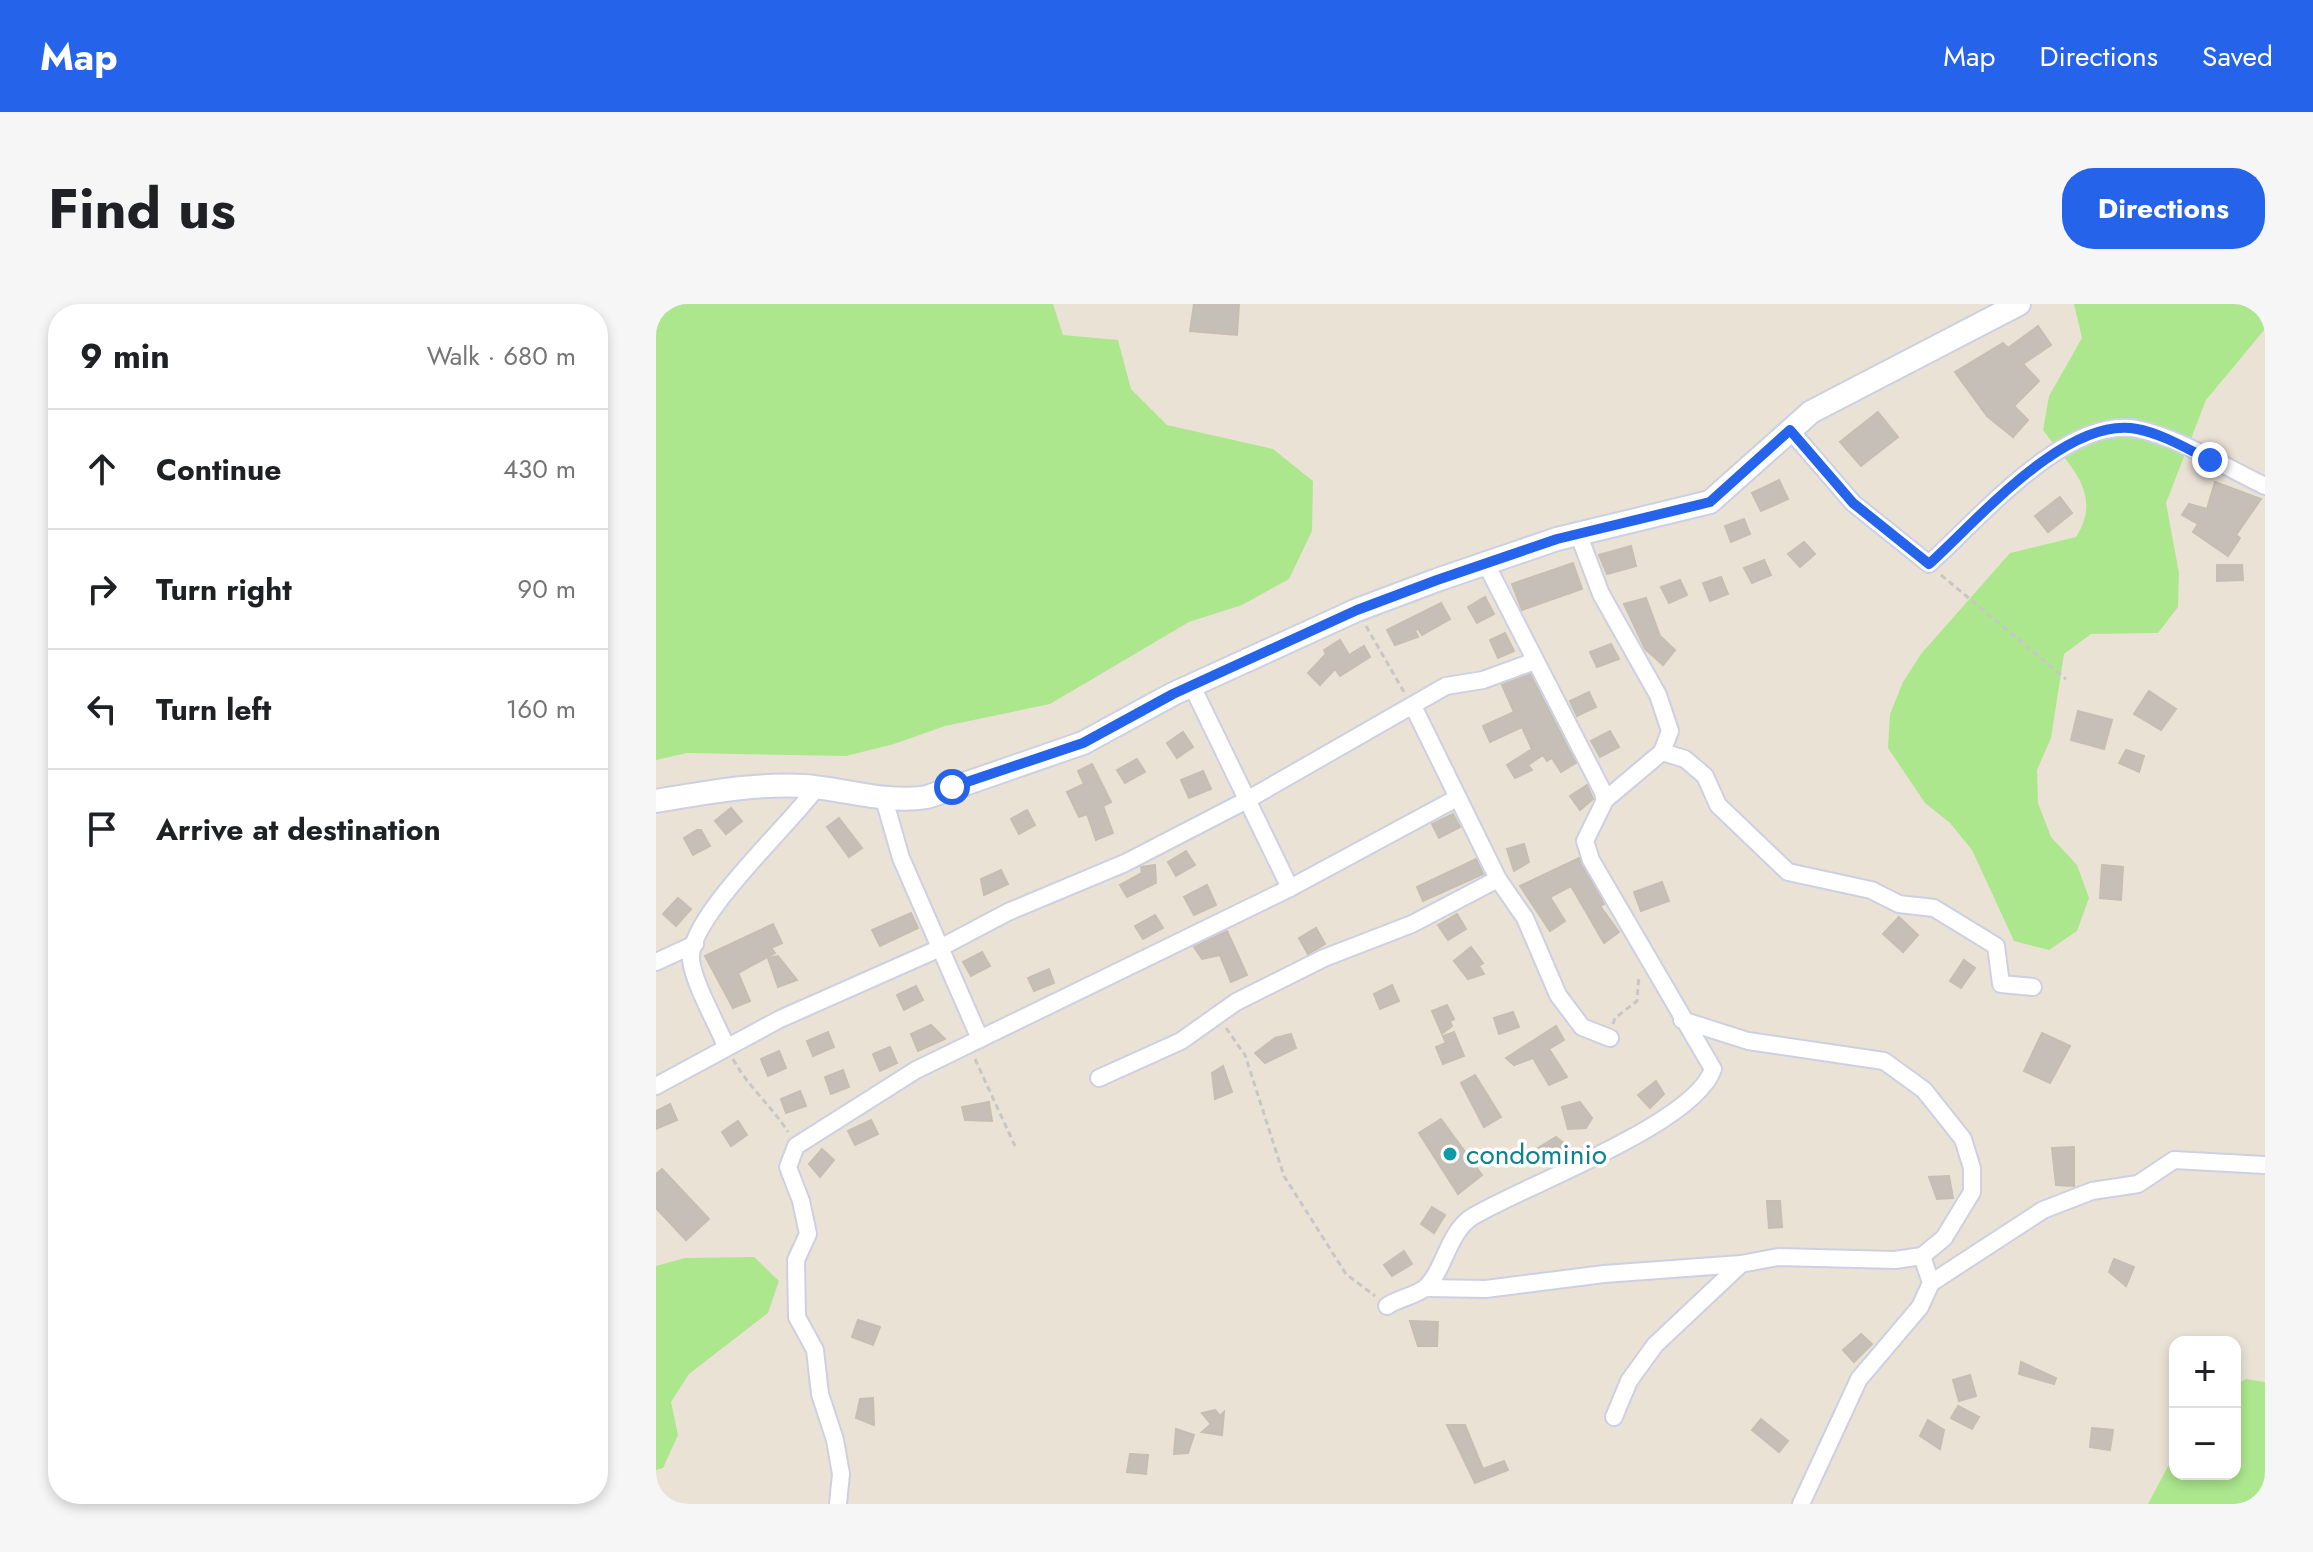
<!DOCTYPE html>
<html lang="en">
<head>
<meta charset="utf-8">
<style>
  :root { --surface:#fff; --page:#f6f6f6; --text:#202124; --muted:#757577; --line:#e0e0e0; --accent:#2563eb }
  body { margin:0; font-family:Jost,sans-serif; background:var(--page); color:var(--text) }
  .controls { position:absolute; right:24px; bottom:24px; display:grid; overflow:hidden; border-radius:16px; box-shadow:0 4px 12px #0003 }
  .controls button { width:72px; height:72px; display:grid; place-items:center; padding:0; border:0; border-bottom:2px solid var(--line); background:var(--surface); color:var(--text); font:40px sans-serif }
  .stop { position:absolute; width:24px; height:24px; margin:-18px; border:6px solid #2563eb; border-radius:50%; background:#fff }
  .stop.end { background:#2563eb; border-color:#fff; box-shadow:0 2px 8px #0008 }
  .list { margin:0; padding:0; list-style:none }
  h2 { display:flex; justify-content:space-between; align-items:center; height:104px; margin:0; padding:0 32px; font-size:34px }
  h2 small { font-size:26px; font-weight:400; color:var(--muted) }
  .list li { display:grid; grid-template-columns:52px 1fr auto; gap:24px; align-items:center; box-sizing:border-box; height:120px; padding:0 32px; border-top:2px solid var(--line) }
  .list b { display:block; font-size:30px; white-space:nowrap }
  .list em { font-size:26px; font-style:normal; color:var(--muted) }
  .icon { flex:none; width:44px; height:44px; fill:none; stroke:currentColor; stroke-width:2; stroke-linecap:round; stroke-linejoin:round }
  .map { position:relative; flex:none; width:1609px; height:1200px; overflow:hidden; border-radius:32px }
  header { display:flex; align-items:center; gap:48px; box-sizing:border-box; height:112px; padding:0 40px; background:var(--accent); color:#fff }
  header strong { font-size:38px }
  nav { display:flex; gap:44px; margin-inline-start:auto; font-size:28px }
  .intro { display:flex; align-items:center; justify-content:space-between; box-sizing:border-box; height:192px; padding:0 48px }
  h1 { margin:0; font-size:56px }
  .button { padding:20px 36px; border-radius:32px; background:var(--accent); color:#fff; font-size:28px; font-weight:700 }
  main { display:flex; gap:48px; padding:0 48px }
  aside { flex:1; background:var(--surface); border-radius:32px; box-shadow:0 4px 12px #0003 }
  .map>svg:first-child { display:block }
  .green { fill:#ade78d }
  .building { fill:#c6bfb7; stroke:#c6beb1; stroke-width:2 }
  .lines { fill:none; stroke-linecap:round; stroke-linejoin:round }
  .minor-casing { stroke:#ccd0e2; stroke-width:20 }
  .secondary-casing { stroke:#ccd0e2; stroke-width:26 }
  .path { stroke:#c7c7c7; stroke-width:3; stroke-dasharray:6 4; stroke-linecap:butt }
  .minor { stroke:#fff; stroke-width:16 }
  .secondary { stroke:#fff; stroke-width:22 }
  .route { stroke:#2563eb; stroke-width:10 }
  .culture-dot { fill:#0f9aa8; stroke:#fff; stroke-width:3 }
  .labels { text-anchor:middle; stroke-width:7; stroke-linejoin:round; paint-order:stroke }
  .culture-label { font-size:28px; fill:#0d838f; stroke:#fff; text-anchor:start }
</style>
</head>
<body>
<header>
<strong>Map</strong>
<nav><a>Map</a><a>Directions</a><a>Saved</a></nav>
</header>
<div class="intro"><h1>Find us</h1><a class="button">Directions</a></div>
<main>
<aside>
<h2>9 min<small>Walk · 680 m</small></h2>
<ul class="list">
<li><svg class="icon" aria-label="ahead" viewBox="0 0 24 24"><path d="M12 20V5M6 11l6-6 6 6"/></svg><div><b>Continue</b></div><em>430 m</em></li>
<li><svg class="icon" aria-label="right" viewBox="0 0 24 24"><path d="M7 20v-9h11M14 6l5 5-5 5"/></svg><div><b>Turn right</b></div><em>90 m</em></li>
<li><svg class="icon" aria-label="left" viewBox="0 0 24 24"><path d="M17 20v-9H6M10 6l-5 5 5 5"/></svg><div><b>Turn left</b></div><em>160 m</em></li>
<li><svg class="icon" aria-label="arrive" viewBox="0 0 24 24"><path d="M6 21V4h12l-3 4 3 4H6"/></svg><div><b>Arrive at destination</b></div></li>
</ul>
</aside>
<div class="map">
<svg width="1609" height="1200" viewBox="0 0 1609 1200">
  <rect width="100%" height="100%" fill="#ebe2d6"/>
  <g class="green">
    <path d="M0,0H397L407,31L462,36L475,85L511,121L617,145L657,177L656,227L633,275L586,301L533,318L394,400L289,422L238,440L190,452L31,449L0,456Z"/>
    <path d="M1418,0H1609V25L1550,96L1510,199L1523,269L1522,303L1502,329L1435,330L1408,350L1395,434L1381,466L1382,499L1395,533L1421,561L1433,594L1421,627L1393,646L1358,637L1316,546L1294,519L1269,499L1232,444L1234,410L1247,378L1265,350L1354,249L1420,233C1448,189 1413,162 1387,126L1393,92L1426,34Z"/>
    <path d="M98,953L123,977L112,1009L33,1070L15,1098L22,1131L7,1164L0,1166V962L29,954Z"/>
    <path d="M1590,1075L1609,1078V1200H1492L1519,1149V1170H1579V1081Z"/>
  </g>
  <g class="building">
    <path d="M538,0H583L581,31L534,27Z"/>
    <path d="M1382,22L1395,41L1367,60L1383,77L1358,102L1372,116L1357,133L1331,112L1299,68L1347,39L1352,44Z"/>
    <path d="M1222,108L1242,133L1205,162L1184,138Z"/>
    <path d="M1123,176L1132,195L1105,207L1096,189Z"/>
    <path d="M1559,178L1605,195L1580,231L1584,234L1572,252L1537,228L1542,220L1526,211L1533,200L1551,205Z"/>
    <path d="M1404,193L1416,209L1392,228L1379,212Z"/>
    <path d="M1088,215L1094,230L1075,238L1069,222Z"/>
    <path d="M1148,238L1159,250L1144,263L1132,250Z"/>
    <path d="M975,242L980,262L951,270L943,251Z"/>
    <path d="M1108,256L1115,271L1096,279L1088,264Z"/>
    <path d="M917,259L926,285L866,306L856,280Z"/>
    <path d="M1561,261H1586L1587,276L1561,277Z"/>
    <path d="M1065,273L1072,290L1054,297L1047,279Z"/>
    <path d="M1024,276L1031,291L1013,299L1005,283Z"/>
    <path d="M829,293L838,310L821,319L812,303Z"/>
    <path d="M990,294L1004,332L1019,346L1007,361L989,345L968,300Z"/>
    <path d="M785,299L794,315L766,331L762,325L759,326L762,333L739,341L731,326Z"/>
    <path d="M849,329L858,347L842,354L834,336Z"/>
    <path d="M684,336L693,351L708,342L714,353L684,372L679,365L664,381L652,369L670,350L668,346Z"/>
    <path d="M955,340L963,355L941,363L934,348Z"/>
    <path d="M874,370L920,459L905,468L896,454L891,457L887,451L872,461L876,466L859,474L851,461L876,445L866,423L834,438L827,422L858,408L846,381Z"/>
    <path d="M1493,387L1520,405L1505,426L1478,410Z"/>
    <path d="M933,388L940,403L921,412L914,397Z"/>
    <path d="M1422,407L1456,416L1448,445L1415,436Z"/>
    <path d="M954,427L963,443L944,453L935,437Z"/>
    <path d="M527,428L537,443L521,454L511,439Z"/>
    <path d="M1470,446L1488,452L1483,468L1463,459Z"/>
    <path d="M481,455L489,468L469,479L461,466Z"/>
    <path d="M436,460L455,498L447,502L457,529L440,536L431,510L423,513L411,488L428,480L422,467Z"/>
    <path d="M547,467L555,485L533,494L525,476Z"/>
    <path d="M931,481L937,495L924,506L914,492Z"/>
    <path d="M75,504L86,517L70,530L59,517Z"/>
    <path d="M371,506L379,521L363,530L355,515Z"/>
    <path d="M797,510L804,523L783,534L776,520Z"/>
    <path d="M183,514L206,544L193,553L171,523Z"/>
    <path d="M41,526H45L54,542L37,551L28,534Z"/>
    <path d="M868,540L873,558L858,567L851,545Z"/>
    <path d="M530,547L539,561L520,572L512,558Z"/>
    <path d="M923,554L948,600L944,602L963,628L948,639L915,582L894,593L909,617L894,627L864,582Z"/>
    <path d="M820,555L827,570L767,597L761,583Z"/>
    <path d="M499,561L500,579L471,593L464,581L486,569L485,563Z"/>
    <path d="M1446,561L1467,563L1465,596L1444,594Z"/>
    <path d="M345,566L352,580L328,591L325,575Z"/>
    <path d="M1006,578L1013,597L985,607L978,588Z"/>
    <path d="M551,581L560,601L538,611L528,593Z"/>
    <path d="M22,594L35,605L20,622L7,610Z"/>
    <path d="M255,609L262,624L224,642L216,626Z"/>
    <path d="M801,610L810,625L792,636L782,621Z"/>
    <path d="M499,611L507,624L487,635L479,622Z"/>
    <path d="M1243,613L1262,631L1247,648L1227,630Z"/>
    <path d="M117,620L126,639L115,644L119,649L82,669L94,697L77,704L49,652Z"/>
    <path d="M660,624L669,640L652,650L643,634Z"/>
    <path d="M571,627L591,671L575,678L564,651L546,655L538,643Z"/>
    <path d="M815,643L827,659L823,662L828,670L812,675L798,657Z"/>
    <path d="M326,648L334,662L315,672L307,658Z"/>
    <path d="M122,652L141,676L122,683L112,654Z"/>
    <path d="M1308,656L1319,664L1305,684L1294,677Z"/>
    <path d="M393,665L398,679L378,687L372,674Z"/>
    <path d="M736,681L743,697L724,705L718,690Z"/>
    <path d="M260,682L267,696L248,706L241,691Z"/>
    <path d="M791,701L798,715L794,717L796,722L786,730L776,707Z"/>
    <path d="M857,708L863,723L843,730L838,714Z"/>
    <path d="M275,721L289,735L262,747L255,730Z"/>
    <path d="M900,722L908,736L893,745L911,773L893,781L877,754L858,761L850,754Z"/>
    <path d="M172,728L178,743L157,752L151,737Z"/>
    <path d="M798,728L808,752L787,760L780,743L790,739L787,732Z"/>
    <path d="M1386,729L1414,742L1394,779L1368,767Z"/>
    <path d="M635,730L640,744L609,759L599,749L619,734Z"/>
    <path d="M234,743L241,759L224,767L217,750Z"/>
    <path d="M123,747L130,764L112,772L105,755Z"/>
    <path d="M567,762L576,788L559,795L556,769Z"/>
    <path d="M187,766L193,783L175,790L169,773Z"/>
    <path d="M819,771L845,813L828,823L805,779Z"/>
    <path d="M1000,777L1008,790L994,804L982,791Z"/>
    <path d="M144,787L150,802L130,809L125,795Z"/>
    <path d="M333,798L336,817L309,816L306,803Z"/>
    <path d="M924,798L936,814L930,824L912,825L906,803Z"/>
    <path d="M14,800L21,816L0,825V807Z"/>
    <path d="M785,815L826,871L802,890L763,829Z"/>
    <path d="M215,816L222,830L199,841L192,827Z"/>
    <path d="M82,817L91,831L75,842L66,828Z"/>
    <path d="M900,833L917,846L891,860L882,844Z"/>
    <path d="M1418,843V882L1400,881L1396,844Z"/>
    <path d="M166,845L178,856L164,873L153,860Z"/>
    <path d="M6,865L53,915L30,936L0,904V870Z"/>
    <path d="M1293,872L1297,894L1281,895L1273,873Z"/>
    <path d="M1111,897H1124L1126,923L1113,924Z"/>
    <path d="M776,903L789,911L778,929L765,920Z"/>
    <path d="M748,947L756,960L736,972L728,961Z"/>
    <path d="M1458,955L1478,963L1470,982L1453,968Z"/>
    <path d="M202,1016L224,1023L217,1041L196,1033Z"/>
    <path d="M754,1017L782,1018L781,1042H762Z"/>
    <path d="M1205,1030L1216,1040L1198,1058L1187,1046Z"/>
    <path d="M1365,1058L1400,1074L1398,1080L1363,1070Z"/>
    <path d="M1314,1071L1320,1092L1303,1097L1297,1076Z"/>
    <path d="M217,1094L218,1121L200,1114L204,1095Z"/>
    <path d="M1302,1102L1323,1113L1316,1125L1295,1114Z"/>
    <path d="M559,1106L564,1112L568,1108L566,1131L546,1128L555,1120L546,1109Z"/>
    <path d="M1105,1115L1132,1137L1123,1148L1096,1126Z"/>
    <path d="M1272,1116L1288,1126L1284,1145L1264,1132Z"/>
    <path d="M791,1121H809L827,1165L848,1157L852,1166L819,1179Z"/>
    <path d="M1436,1124L1457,1126L1454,1146L1434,1143Z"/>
    <path d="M520,1125L538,1131L532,1149L518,1150Z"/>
    <path d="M474,1150L492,1151L490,1170L471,1168Z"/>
  </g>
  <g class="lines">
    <g class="minor-casing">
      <g id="minor">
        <path d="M1134,126L1197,199L1273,260C1322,216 1410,111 1481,125C1522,133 1571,164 1609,182"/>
        <path d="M922,229L945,290L1002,391L1014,427L1006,448L949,496"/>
        <path d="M757,402L842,575L869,614L902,691L926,723L954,734"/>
        <path d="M1006,448L1029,455L1049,472L1062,501L1132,568L1215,586L1243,600L1278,604L1340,642L1345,680L1377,683"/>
        <path d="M228,495L245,554L324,735"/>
        <path d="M634,584L801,494"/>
        <path d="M0,658L39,640"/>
        <path d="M70,742C60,718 38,680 35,656C31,614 136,519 161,483"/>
        <path d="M443,774L525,737L580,698L668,654L756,620L842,575"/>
        <path d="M0,782L124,715L282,645L352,608L469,559L591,496L790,382L827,376L879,357"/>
        <path d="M1275,979L1387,906L1436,887L1482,880L1518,856L1609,861"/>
        <path d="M770,984L830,985L948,970L1085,960"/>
        <path d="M731,1002C743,994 759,992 769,984C787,970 792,928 816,913C869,881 1039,820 1057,765L935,556L929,537L949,496L946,486L829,258"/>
        <path d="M958,1113L973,1077L999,1041L1085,960L1122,953L1239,956L1266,952L1288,934L1316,888V864L1307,835L1268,786L1228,757L1092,737L1026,716"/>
        <path d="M182,1200L185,1170L179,1136L164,1090L159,1046L141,1013L140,956L152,930L145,897L132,863L140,842L260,766L634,584L536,382"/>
        <path d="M1145,1200L1203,1075L1264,1003L1275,979L1266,952"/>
      </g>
    </g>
    <g class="secondary-casing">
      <path id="secondary" d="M0,497C49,489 99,479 148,482C190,485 230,500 271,493L427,439L517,390L701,306L781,276L901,235L1054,198L1155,108L1363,0"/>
    </g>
    <g class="path">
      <path d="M1285,271L1410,375"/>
      <path d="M710,322L748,388"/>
      <path d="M957,720L959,714L981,697L983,671"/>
      <path d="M570,724L589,751L628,872L690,970L719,992"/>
      <path d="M77,755C92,783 115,801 132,828"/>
      <path d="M319,755L359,842"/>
    </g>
    <use href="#minor" class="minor"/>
    <use href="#secondary" class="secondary"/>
  </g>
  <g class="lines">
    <path class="route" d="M296,483L427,439L517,390L701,306L781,276L901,235L1054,198L1134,126L1197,199L1273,260C1322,216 1411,111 1481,125C1507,130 1531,145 1554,156"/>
  </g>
  <circle class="culture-dot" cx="794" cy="850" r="8"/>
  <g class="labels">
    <g class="culture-label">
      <text x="810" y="860">condominio</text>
    </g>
  </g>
</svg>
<div class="controls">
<button>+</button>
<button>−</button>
</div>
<div class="stop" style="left:296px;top:483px"></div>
<div class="stop end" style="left:1554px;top:156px"></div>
</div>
</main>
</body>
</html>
